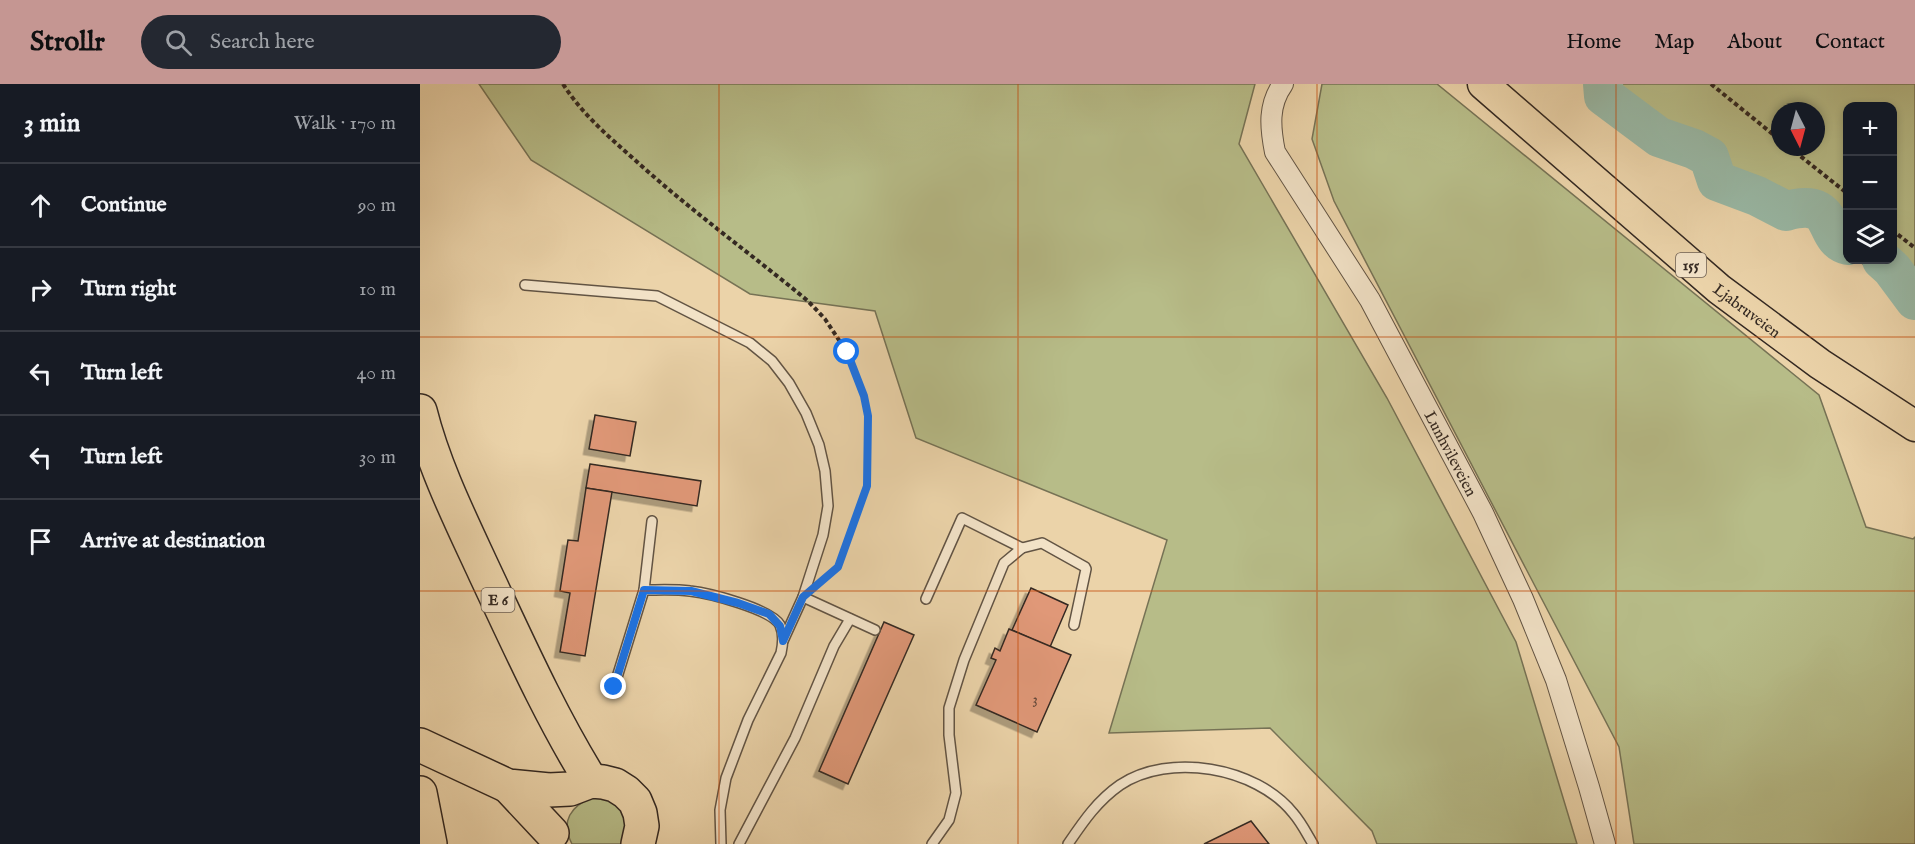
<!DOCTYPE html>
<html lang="en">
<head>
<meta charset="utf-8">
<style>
  :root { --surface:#171b24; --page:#242831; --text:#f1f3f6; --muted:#9ea1a6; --line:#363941; --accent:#c59692 }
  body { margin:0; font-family:"IM FELL English",serif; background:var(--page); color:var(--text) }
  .controls { position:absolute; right:18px; top:18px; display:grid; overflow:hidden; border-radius:12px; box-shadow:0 3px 9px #0003 }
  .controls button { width:54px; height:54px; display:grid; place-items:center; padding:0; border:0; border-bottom:2px solid var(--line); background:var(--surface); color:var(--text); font:30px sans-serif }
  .compass { position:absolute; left:1351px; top:18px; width:54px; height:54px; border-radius:50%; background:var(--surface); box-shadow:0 3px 9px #0003; rotate:174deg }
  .stop { position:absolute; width:18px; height:18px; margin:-14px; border:4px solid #1a73e8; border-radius:50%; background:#fff }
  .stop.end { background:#1a73e8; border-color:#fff; box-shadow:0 2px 6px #0008 }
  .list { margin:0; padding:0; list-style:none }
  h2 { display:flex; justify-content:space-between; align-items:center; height:78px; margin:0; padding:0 24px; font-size:26px }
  h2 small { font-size:20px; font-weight:400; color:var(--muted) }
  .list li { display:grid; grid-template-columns:39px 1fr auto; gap:18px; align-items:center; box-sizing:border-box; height:84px; padding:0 24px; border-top:2px solid var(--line) }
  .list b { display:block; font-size:22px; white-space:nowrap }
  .list em { font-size:20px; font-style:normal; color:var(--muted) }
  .icon { flex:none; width:33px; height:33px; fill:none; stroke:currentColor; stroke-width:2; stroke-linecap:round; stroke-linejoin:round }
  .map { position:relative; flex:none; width:1495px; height:760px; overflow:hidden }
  header { display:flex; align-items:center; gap:36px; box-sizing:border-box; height:84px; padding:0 30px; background:var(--accent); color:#111 }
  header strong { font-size:28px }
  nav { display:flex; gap:33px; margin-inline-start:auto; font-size:21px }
  .search { width:420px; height:54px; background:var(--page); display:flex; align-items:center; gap:15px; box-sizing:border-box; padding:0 21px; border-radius:33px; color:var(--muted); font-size:22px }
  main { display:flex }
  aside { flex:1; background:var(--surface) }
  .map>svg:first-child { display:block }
  .green { fill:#b7bc88; stroke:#767255; stroke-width:1.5; fill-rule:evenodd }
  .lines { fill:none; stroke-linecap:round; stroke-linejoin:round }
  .river { stroke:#99b8a5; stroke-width:40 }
  .building { fill:#e09878; stroke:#342922; stroke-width:1.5; filter:url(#shadow) }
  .lane-casing { stroke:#625444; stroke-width:12 }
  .street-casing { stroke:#625444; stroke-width:22 }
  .primary-casing { stroke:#342922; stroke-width:33 }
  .highway-casing { stroke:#342922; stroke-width:36 }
  .path { stroke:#342922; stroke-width:4; stroke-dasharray:4.5 3; stroke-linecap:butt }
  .lane { stroke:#f2e2c7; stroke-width:9 }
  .street { stroke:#f2e2c7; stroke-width:20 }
  .primary { stroke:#ebd3a9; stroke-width:30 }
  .highway { stroke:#ebd3a9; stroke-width:33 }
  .route { stroke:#1a73e8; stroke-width:8 }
  .grid { fill:none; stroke:#c44f10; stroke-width:1.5; stroke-opacity:0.55 }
  .labels { text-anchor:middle; stroke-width:5; stroke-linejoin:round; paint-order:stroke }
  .number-label { font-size:14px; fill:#5f4538 }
  .shield { fill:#f2e2c7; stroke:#6d6054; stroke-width:1.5 }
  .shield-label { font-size:15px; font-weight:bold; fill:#342922 }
  .street-label { font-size:16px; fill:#342922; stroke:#f2e2c7 }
</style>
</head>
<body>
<header>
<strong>Strollr</strong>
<div class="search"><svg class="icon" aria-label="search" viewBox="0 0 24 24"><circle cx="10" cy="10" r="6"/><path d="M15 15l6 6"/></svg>Search here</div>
<nav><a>Home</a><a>Map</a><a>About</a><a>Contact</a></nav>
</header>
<main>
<aside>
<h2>3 min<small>Walk · 170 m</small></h2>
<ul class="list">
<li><svg class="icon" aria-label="ahead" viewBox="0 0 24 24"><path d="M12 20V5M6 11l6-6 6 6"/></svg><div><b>Continue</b></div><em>90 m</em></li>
<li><svg class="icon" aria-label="right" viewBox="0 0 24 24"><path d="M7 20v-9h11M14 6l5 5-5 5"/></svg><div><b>Turn right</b></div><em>10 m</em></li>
<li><svg class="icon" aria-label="left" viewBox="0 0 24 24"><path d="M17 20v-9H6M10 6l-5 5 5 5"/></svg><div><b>Turn left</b></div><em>40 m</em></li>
<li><svg class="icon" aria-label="left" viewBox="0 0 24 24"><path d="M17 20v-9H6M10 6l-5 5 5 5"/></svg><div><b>Turn left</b></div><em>30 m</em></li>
<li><svg class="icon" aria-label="arrive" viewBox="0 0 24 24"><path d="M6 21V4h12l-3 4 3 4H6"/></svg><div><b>Arrive at destination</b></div></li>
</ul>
</aside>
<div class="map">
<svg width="1495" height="760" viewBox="0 0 1495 760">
  <defs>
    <filter id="shadow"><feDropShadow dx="-5.5" dy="5.5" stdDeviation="0" flood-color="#0004"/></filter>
  </defs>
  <rect width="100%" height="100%" fill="#ebd3a9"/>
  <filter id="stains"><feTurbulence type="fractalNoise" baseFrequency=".00333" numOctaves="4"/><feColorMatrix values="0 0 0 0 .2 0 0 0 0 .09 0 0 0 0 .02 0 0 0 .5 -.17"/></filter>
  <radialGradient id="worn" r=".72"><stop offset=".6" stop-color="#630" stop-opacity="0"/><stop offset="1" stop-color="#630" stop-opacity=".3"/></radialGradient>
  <g class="green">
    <path d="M59,0H835L819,60L967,314L1096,558L1157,760H957L952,747L850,644L689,649L747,456L496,354L455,227L330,210L111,76Z"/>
    <path d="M902,0H1017L1399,311L1446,443L1493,455L1495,453V760H1214L1199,663L914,117L892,55Z"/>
    <path d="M1178,0H1495V215L1437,176H1472V22H1428L1427,169ZM1360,27H1396V63H1360Z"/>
    <path d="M173,713L193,716L207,732L203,760H152C140,737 151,722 173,713Z"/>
  </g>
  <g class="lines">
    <g class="river">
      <path d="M1183,0L1184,12L1239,53L1274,65L1289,73L1297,97L1337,112L1366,127C1419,112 1401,155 1428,161"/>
      <path d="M1462,176L1472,185L1495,216"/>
    </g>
  </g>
  <g class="building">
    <path d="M175,331L216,338L210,372L169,365Z"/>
    <path d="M170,380L281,397L277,422L166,404Z"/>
    <path d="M166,404L192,408L165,572L140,568L150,509L140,507L148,456L158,457Z"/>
    <path d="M611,504L648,521L630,563L592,546Z"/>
    <path d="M464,538L494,551L428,700L399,687Z"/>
    <path d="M589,545L651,571L617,648L556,621L576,576L571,574L575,564L580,567Z"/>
    <path d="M831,737L849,760H784Z"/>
  </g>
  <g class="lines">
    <g class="lane-casing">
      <g id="lane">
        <path d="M105,201L237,212L330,259L352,277L369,299L386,329L399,361L405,387L408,422L403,451L383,513L363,557"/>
        <path d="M232,437L224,506C239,506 255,505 270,507C289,509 351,525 360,541C364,550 363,560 361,569L328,636L306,694L300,726L301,760"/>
        <path d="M383,513L455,546"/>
        <path d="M506,515L542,434L602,464"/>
        <path d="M194,603L224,506"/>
        <path d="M319,760L375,654L414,562L430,535"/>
        <path d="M512,760L529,736L536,709L529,651V624L544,576L584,479L602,464L622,459L665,483L666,485L654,541"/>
        <path d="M648,760C663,738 677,717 700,701C749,668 836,683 873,729C881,738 887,750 893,760"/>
      </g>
    </g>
    <g class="street-casing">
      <g id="street">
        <path id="s1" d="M863,0C848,21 850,43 855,68L950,216L1063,429L1103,515L1136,596L1169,703L1185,760"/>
      </g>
    </g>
    <g class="primary-casing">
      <g id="primary">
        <path id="s2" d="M1063,0L1299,205L1400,280L1495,342"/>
      </g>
    </g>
    <g class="highway-casing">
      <g id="highway">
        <path d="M0,327C14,383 41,437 65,489C98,559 130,631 171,697"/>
        <path d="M0,661L88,702L129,706L150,705L171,697L183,698L195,701L206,708L215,717L220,729L222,742L218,760"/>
        <path d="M88,702L132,749"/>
        <path d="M0,709L10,760"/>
      </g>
    </g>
    <g class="path">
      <path d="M143,0C162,30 188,52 215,76C270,126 331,170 388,217L405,235L427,268L444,312L448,332L447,402L418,483L406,493"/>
      <path d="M1291,0L1360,56"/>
      <path d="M1369,63L1428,110"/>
      <path d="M1472,146L1495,164"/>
    </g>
    <use href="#lane" class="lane"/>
    <use href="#street" class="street"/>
    <use href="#primary" class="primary"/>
    <use href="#highway" class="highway"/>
  </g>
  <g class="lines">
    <path class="route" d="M194,603L224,506L271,507L318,519L349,530L360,542L363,557L383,513L418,483L447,402L448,332L444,312L427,268"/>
  </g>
  <path class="grid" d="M299,0V760M598,0V760M897,0V760M1196,0V760M0,253H1495M0,507H1495"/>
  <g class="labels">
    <g class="number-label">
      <text x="615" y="620">3</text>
    </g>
    <g class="shield">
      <rect x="1256" y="169" width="30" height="24" rx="4.5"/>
      <rect x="61.5" y="504" width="33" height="24" rx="4.5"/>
    </g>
    <g class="shield-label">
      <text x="1271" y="186">155</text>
      <text x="78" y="521">E 6</text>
    </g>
    <g class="street-label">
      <text dy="6" stroke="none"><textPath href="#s2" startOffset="348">Ljabruveien</textPath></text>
      <text dy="6" stroke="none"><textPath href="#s1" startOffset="420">Lunhvileveien</textPath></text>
    </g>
  </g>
  <rect width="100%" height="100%" filter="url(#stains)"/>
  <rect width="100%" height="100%" fill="url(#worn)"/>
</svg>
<div class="controls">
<button>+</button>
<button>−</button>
<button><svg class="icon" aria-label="layers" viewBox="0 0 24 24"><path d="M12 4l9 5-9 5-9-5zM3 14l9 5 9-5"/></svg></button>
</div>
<svg class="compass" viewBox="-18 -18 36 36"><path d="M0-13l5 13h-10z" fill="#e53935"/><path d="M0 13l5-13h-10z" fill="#9ea1a6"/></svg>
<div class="stop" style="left:427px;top:268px"></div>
<div class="stop end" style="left:194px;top:603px"></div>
</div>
</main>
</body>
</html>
